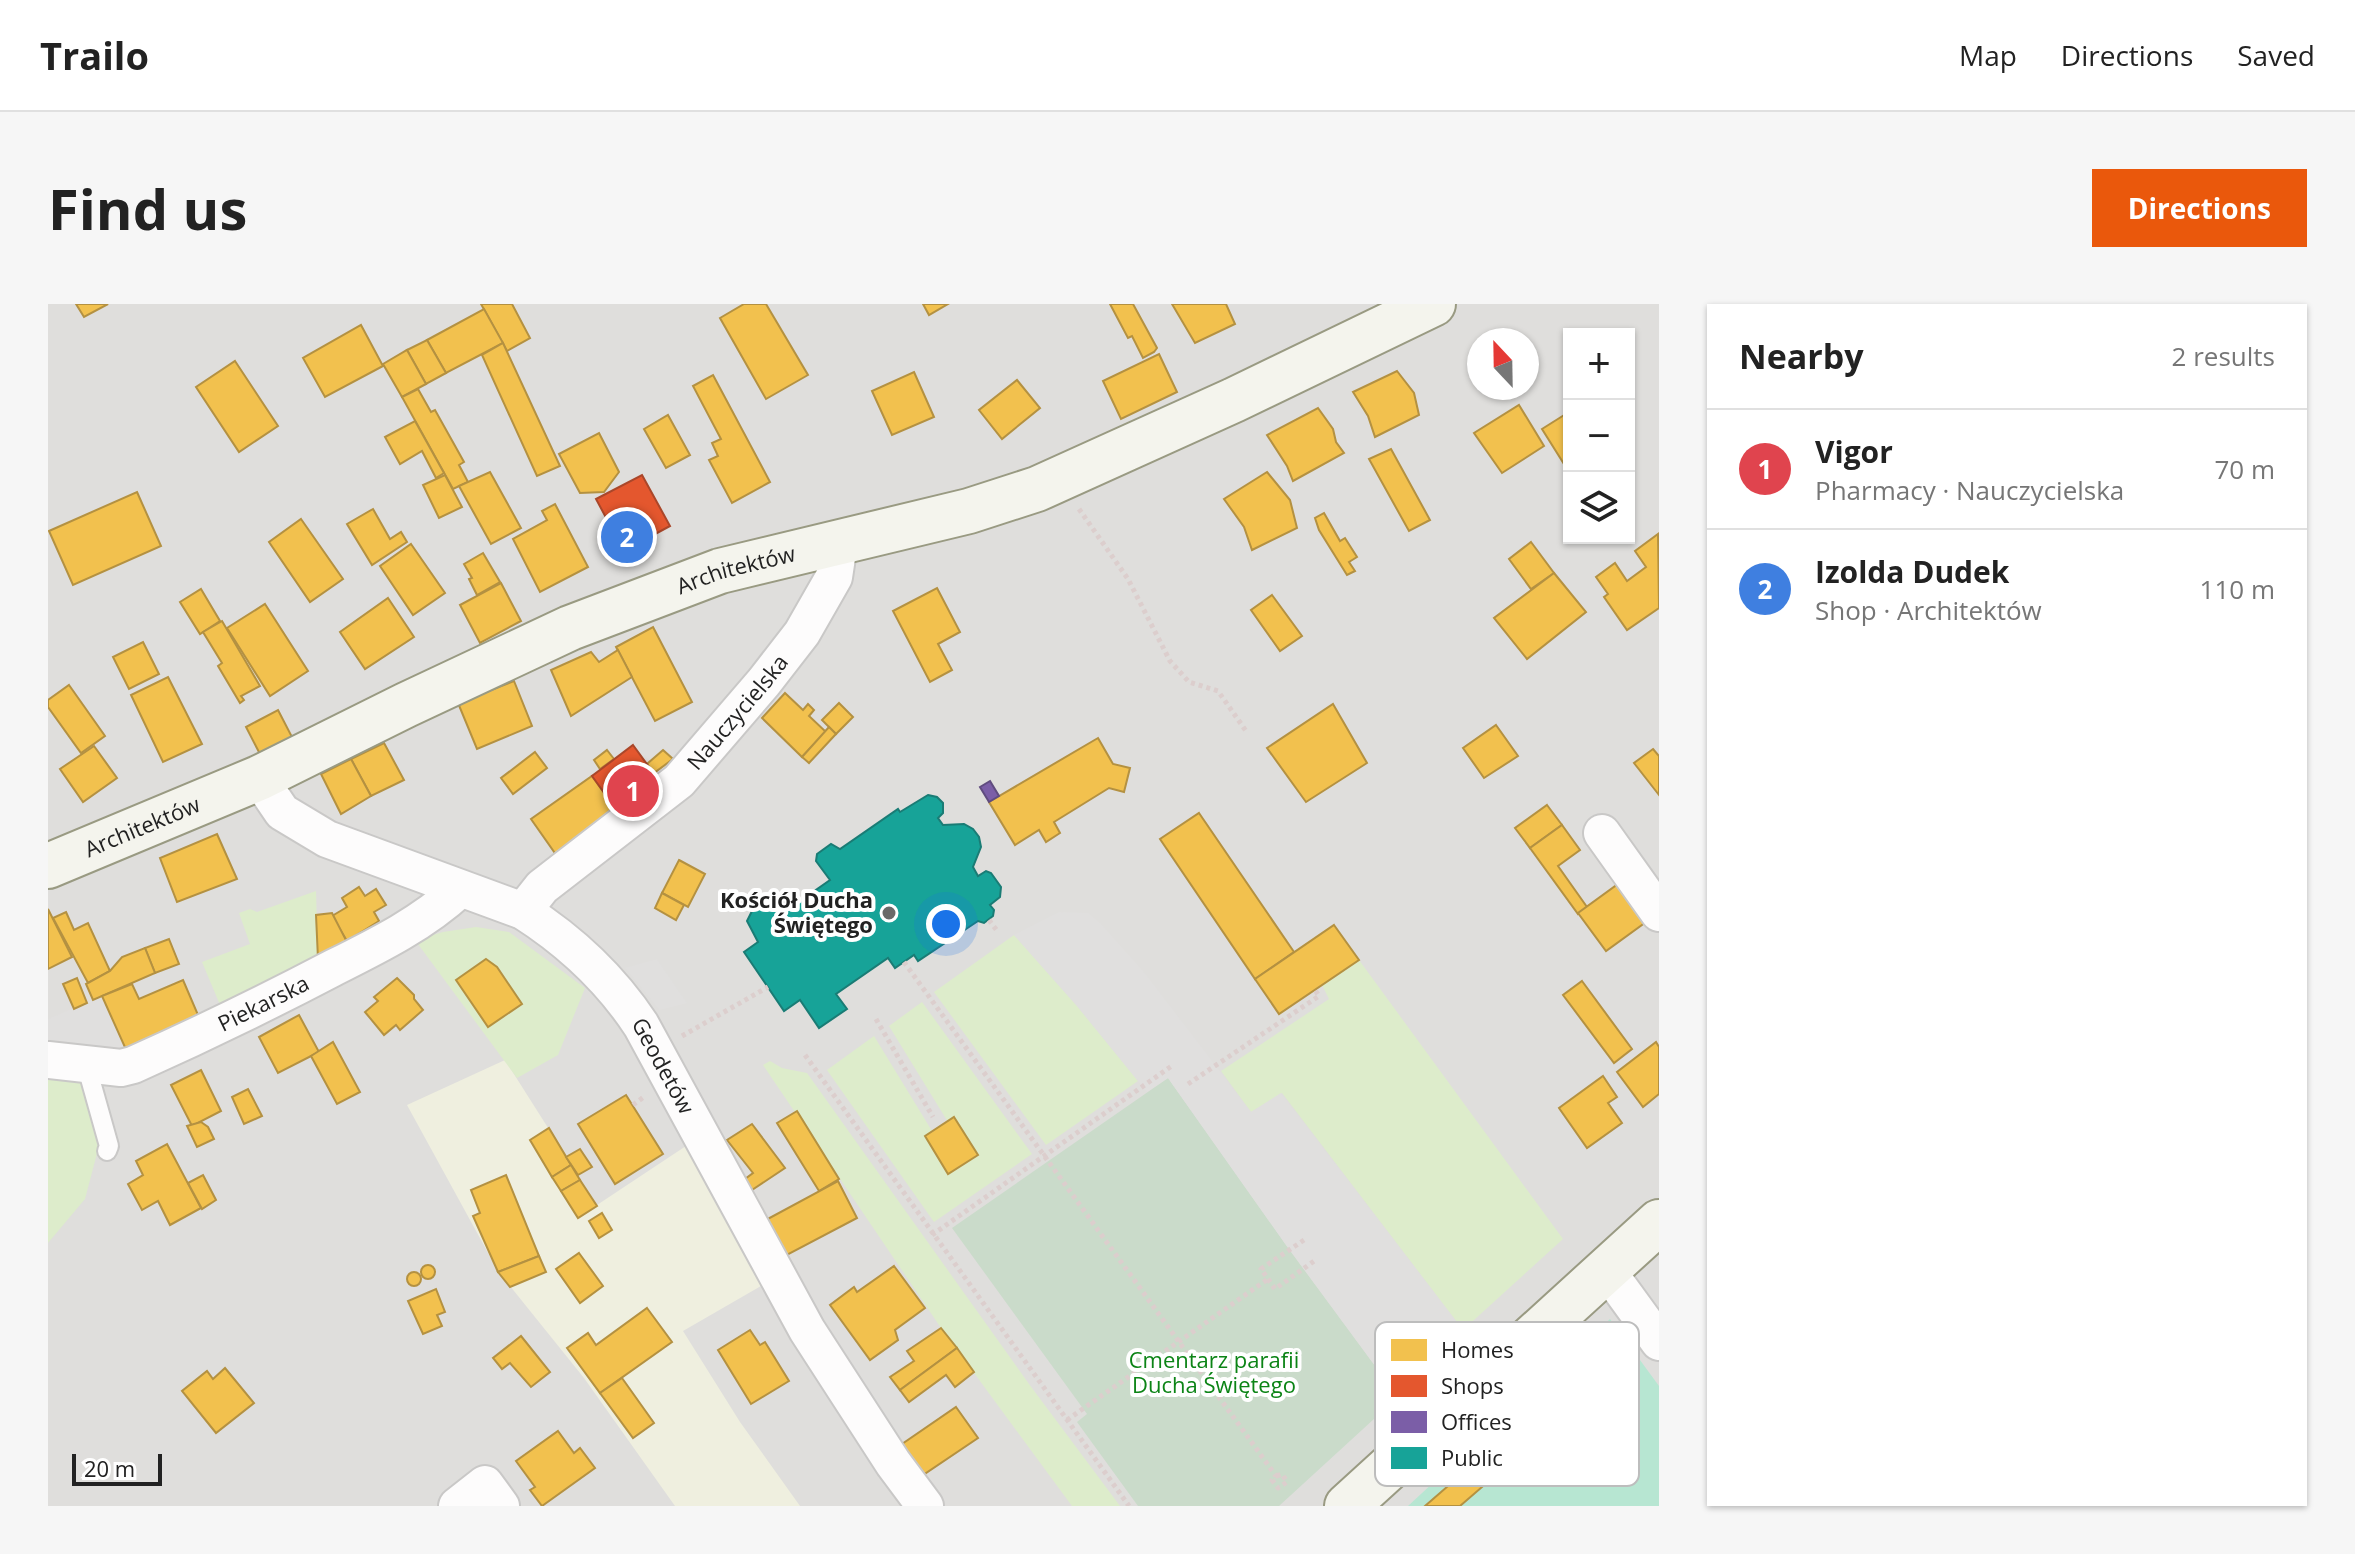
<!DOCTYPE html>
<html lang="en">
<head>
<meta charset="utf-8">
<style>
  :root { --surface:#fff; --page:#f6f6f6; --text:#222; --muted:#767676; --line:#e0e0e0; --accent:#ea580c }
  body { margin:0; font-family:"Open Sans",sans-serif; background:var(--page); color:var(--text) }
  .controls { position:absolute; right:24px; top:24px; display:grid; overflow:hidden; border-radius:0px; box-shadow:0 2px 6px #0004 }
  .controls button { width:72px; height:72px; display:grid; place-items:center; padding:0; border:0; border-bottom:2px solid var(--line); background:var(--surface); color:var(--text); font:40px sans-serif }
  .compass { position:absolute; left:1419px; top:24px; width:72px; height:72px; border-radius:50%; background:var(--surface); box-shadow:0 2px 6px #0004; rotate:338deg }
  .scale { position:absolute; left:24px; bottom:20px; width:90px; box-sizing:border-box; padding-left:8px; border:4px solid #222; border-top:0; font-size:22px; line-height:28px; white-space:nowrap; color:#222; -webkit-text-stroke:6px #fff; paint-order:stroke }
  .you { position:absolute; left:898px; top:620px; width:28px; height:28px; margin:-20px; border:6px solid #fff; border-radius:50%; background:#1a73e8; box-shadow:0 0 0 12px #1a73e833 }
  .badge { display:grid; place-items:center; width:52px; height:52px; border-radius:50%; background:var(--accent); color:#fff; font-size:26px; font-weight:700 }
  .pin { position:absolute; translate:-50% -50%; border:4px solid #fff; box-shadow:0 2px 8px #0006 }
  .list { margin:0; padding:0; list-style:none }
  h2 { display:flex; justify-content:space-between; align-items:center; height:104px; margin:0; padding:0 32px; font-size:34px }
  h2 small { font-size:26px; font-weight:400; color:var(--muted) }
  .list li { display:grid; grid-template-columns:52px 1fr auto; gap:24px; align-items:center; box-sizing:border-box; height:120px; padding:0 32px; border-top:2px solid var(--line) }
  .list b { display:block; font-size:30px; white-space:nowrap }
  .list p { margin:0; font-size:26px; white-space:nowrap; color:var(--muted) }
  .list em { font-size:26px; font-style:normal; color:var(--muted) }
  .icon { flex:none; width:44px; height:44px; fill:none; stroke:currentColor; stroke-width:2; stroke-linecap:round; stroke-linejoin:round }
  .map { position:relative; flex:none; width:1611px; height:1202px; overflow:hidden; border-radius:0px }
  header { display:flex; align-items:center; gap:48px; box-sizing:border-box; height:112px; padding:0 40px; background:var(--surface); border-bottom:2px solid var(--line) }
  header strong { font-size:38px }
  nav { display:flex; gap:44px; margin-inline-start:auto; font-size:28px }
  .intro { display:flex; align-items:center; justify-content:space-between; box-sizing:border-box; height:192px; padding:0 48px }
  h1 { margin:0; font-size:56px }
  .button { padding:20px 36px; border-radius:0px; background:var(--accent); color:#fff; font-size:28px; font-weight:700 }
  main { display:flex; gap:48px; padding:0 48px }
  aside { flex:1; background:var(--surface); border-radius:0px; box-shadow:0 2px 6px #0004 }
  .map>svg:first-child { display:block }
  .residential { fill:#dfdedc; fill-rule:evenodd }
  .farmland { fill:#efefdf }
  .grass { fill:#ddeccb }
  .cemetery { fill:#cadbca }
  .pitch { fill:#b7e6d2 }
  .parking { fill:#e0dfde }
  .homes { fill:#f2c14e; stroke:#b49141; stroke-width:2 }
  .shops { fill:#e4572e; stroke:#aa472a; stroke-width:2 }
  .offices { fill:#7b5ea7; stroke:#604c7f; stroke-width:2 }
  .public { fill:#17a398; stroke:#1a7c75; stroke-width:2 }
  .lines { fill:none; stroke-linecap:round; stroke-linejoin:round }
  .lane-casing { stroke:#c9c8c7; stroke-width:22 }
  .street-casing { stroke:#c9c8c7; stroke-width:40 }
  .secondary-casing { stroke:#999a82; stroke-width:48 }
  .path { stroke:#dccecd; stroke-width:5; stroke-dasharray:4 4; stroke-linecap:butt }
  .lane { stroke:#fdfcfc; stroke-width:18 }
  .street { stroke:#fdfcfc; stroke-width:36 }
  .secondary { stroke:#f4f4ed; stroke-width:44 }
  .poi-dot { fill:#6a6968; stroke:#fff; stroke-width:3 }
  .labels { text-anchor:middle; stroke-width:8; stroke-linejoin:round; paint-order:stroke }
  .street-label { font-size:22px; fill:#222; stroke:#fff }
  .poi-label { font-size:22px; font-weight:bold; fill:#222; stroke:#fff; text-anchor:end }
  .park-label { font-size:22px; fill:#0c8416; stroke:#fff }
  .key { fill:#fff; stroke:#bdbdbd; stroke-width:2 }
  .key-label { font-size:22px; fill:#222 }
</style>
</head>
<body>
<header>
<strong>Trailo</strong>
<nav><a>Map</a><a>Directions</a><a>Saved</a></nav>
</header>
<div class="intro"><h1>Find us</h1><a class="button">Directions</a></div>
<main>
<div class="map">
<svg width="1611" height="1202" viewBox="0 0 1611 1202">
  <rect width="100%" height="100%" fill="#f0eeeb"/>
  <path class="residential" d="M0,0H1611V1202H0ZM1521,30H1581V234H1521ZM1431,36H1479V84H1431Z"/>
  <path class="farmland" d="M457,756L549,901L641,840L718,979L635,1027L692,1118L752,1202H627L536,1074L450,967L359,801Z"/>
  <g class="grass">
    <path d="M268,587L270,656L175,708L154,658L202,640L191,609L202,605L209,608Z"/>
    <path d="M428,623L461,628L537,684L510,751L469,774L367,636L395,628Z"/>
    <path d="M966,631L1029,702L1090,777L998,841L886,688Z"/>
    <path d="M1311,656L1515,935L1415,1026L1234,789L1203,808L1173,767L1281,695L1274,681Z"/>
    <path d="M874,698L984,850L886,918L779,766L826,732L884,827L877,832L900,869L929,852L907,814L900,818L841,722Z"/>
    <path d="M722,757L734,764L759,769L981,1080L1072,1202H1024L893,1024L715,761Z"/>
    <path d="M0,765L33,776L52,838L37,895L0,939Z"/>
  </g>
  <path class="cemetery" d="M1120,774L1238,941L1350,1093L1231,1202H1090L1029,1118L1039,1110L904,924Z"/>
  <path class="pitch" d="M1562,1015L1611,1082V1202H1360Z"/>
  <g class="parking">
    <path d="M1011,608L1040,609L1052,619L1095,667L1203,808L1233,789L1415,1026L1383,1055L1350,1093L1238,941L1120,774L1099,788L1029,702L966,631Z"/>
    <path d="M609,655L639,699L611,706L577,664Z"/>
    <path d="M54,692L80,750L0,746V715Z"/>
  </g>
  <g class="homes">
    <path d="M28,0H60L36,13Z"/>
    <path d="M433,0H464L482,34L459,47Z"/>
    <path d="M696,0H718L760,71L718,95L672,14Z"/>
    <path d="M875,0H900L881,11Z"/>
    <path d="M1062,0H1085L1109,44L1106,48L1095,54L1084,32L1080,34Z"/>
    <path d="M1124,0H1178L1187,20L1147,39Z"/>
    <path d="M436,5L455,39L398,69L379,36Z"/>
    <path d="M313,21L335,62L277,93L255,54Z"/>
    <path d="M379,36L398,69L378,80L359,46Z"/>
    <path d="M455,39L512,162L489,172L434,51Z"/>
    <path d="M359,46L378,80L354,93L335,60Z"/>
    <path d="M1111,50L1129,88L1073,115L1055,77Z"/>
    <path d="M187,57L230,122L191,148L148,83Z"/>
    <path d="M1349,67L1366,89L1371,111L1327,133L1320,112L1305,88Z"/>
    <path d="M866,68L886,113L844,131L824,87Z"/>
    <path d="M665,71L722,178L684,199L661,156L670,152L664,139L673,135L645,82Z"/>
    <path d="M969,76L992,104L954,135L931,106Z"/>
    <path d="M370,85L383,108L387,106L416,158L411,161L420,178L405,185L354,93Z"/>
    <path d="M1471,101L1496,142L1454,169L1426,129Z"/>
    <path d="M1270,104L1285,125L1288,138L1296,149L1245,177L1239,162L1219,131Z"/>
    <path d="M1521,108V168L1494,125Z"/>
    <path d="M620,111L642,151L618,164L596,125Z"/>
    <path d="M367,117L396,169L388,174L374,147L352,160L337,133Z"/>
    <path d="M551,129L571,168L556,188L532,189L511,150Z"/>
    <path d="M1343,145L1382,216L1361,227L1321,155Z"/>
    <path d="M442,168L473,224L443,240L411,182Z"/>
    <path d="M1219,168L1242,196L1249,224L1204,246L1196,223L1176,195Z"/>
    <path d="M397,171L414,203L391,214L375,181Z"/>
    <path d="M89,188L113,242L25,281L1,227Z"/>
    <path d="M507,200L540,263L492,288L465,235L499,216L494,207Z"/>
    <path d="M325,205L342,235L353,228L359,238L324,261L299,220Z"/>
    <path d="M1276,209L1292,237L1297,234L1309,253L1301,258L1307,267L1299,271L1271,226L1267,214Z"/>
    <path d="M253,215L295,275L262,298L221,238Z"/>
    <path d="M1610,230L1611,304L1579,326L1556,293L1560,290L1548,273L1567,259L1579,277L1598,263L1587,247Z"/>
    <path d="M1483,238L1506,269L1483,285L1461,255Z"/>
    <path d="M363,240L397,289L365,311L332,262Z"/>
    <path d="M435,249L452,278L429,291L421,275L424,274L416,260Z"/>
    <path d="M1506,269L1538,308L1479,355L1446,314Z"/>
    <path d="M453,279L473,317L432,339L412,301Z"/>
    <path d="M889,284L912,328L890,340L904,366L882,378L845,307Z"/>
    <path d="M153,285L172,317L152,330L132,298Z"/>
    <path d="M1224,291L1254,332L1232,347L1203,306Z"/>
    <path d="M340,294L366,333L317,365L292,328Z"/>
    <path d="M217,300L260,367L222,392L179,324Z"/>
    <path d="M174,317L212,382L193,392L196,396L192,399L170,362L174,359L155,328Z"/>
    <path d="M605,323L644,398L607,417L568,343Z"/>
    <path d="M95,338L111,370L81,385L65,353Z"/>
    <path d="M570,346L584,373L523,412L503,366L543,348L551,358Z"/>
    <path d="M120,373L154,440L115,458L83,391Z"/>
    <path d="M466,377L484,422L429,445L410,399Z"/>
    <path d="M21,381L57,432L33,449L0,403V396Z"/>
    <path d="M737,389L755,406L760,400L766,406L761,412L778,428L754,453L714,414Z"/>
    <path d="M791,399L805,413L788,430L774,416Z"/>
    <path d="M1285,400L1319,459L1258,498L1219,444Z"/>
    <path d="M230,406L245,435L213,452L198,423Z"/>
    <path d="M1448,421L1470,452L1436,474L1415,444Z"/>
    <path d="M781,423L788,430L761,459L754,453Z"/>
    <path d="M1050,434L1065,460L1082,464L1076,488L1061,484L1006,518L1012,529L998,538L991,526L967,541L941,498Z"/>
    <path d="M336,439L356,476L323,492L303,455Z"/>
    <path d="M46,442L69,474L35,498L12,465Z"/>
    <path d="M1605,445L1611,452V491L1586,459Z"/>
    <path d="M559,446L566,455L552,465L546,456Z"/>
    <path d="M615,446L625,455L606,469L599,460Z"/>
    <path d="M487,448L499,464L465,490L453,474Z"/>
    <path d="M303,455L323,492L293,510L273,470Z"/>
    <path d="M544,472L570,508L509,552L483,515Z"/>
    <path d="M1499,501L1514,521L1482,544L1467,524Z"/>
    <path d="M1151,509L1246,648L1207,675L1112,535Z"/>
    <path d="M1514,521L1532,546L1510,562L1539,603L1530,610L1482,544Z"/>
    <path d="M169,530L189,575L129,598L112,554Z"/>
    <path d="M631,556L657,570L640,603L614,589Z"/>
    <path d="M1570,580L1598,618L1558,647L1530,609Z"/>
    <path d="M311,583L317,592L328,585L338,601L326,608L331,617L299,637L284,612L299,603L294,594Z"/>
    <path d="M614,589L636,601L628,616L607,604Z"/>
    <path d="M0,605L24,653L0,665Z"/>
    <path d="M18,608L26,626L40,619L62,667L40,679L5,614Z"/>
    <path d="M284,609L300,640L270,655L268,611Z"/>
    <path d="M1286,621L1311,656L1231,710L1207,675Z"/>
    <path d="M121,635L131,660L107,669L97,644Z"/>
    <path d="M97,644L107,669L45,696L38,680L62,667L74,653Z"/>
    <path d="M438,655L449,663L474,700L440,723L408,676Z"/>
    <path d="M29,674L39,699L26,705L15,680Z"/>
    <path d="M349,674L366,691V695L375,706L352,726L348,721L336,731L317,708L330,697L326,693Z"/>
    <path d="M135,676L153,718L80,750L54,692L84,680L91,695Z"/>
    <path d="M1534,677L1584,745L1566,759L1515,691Z"/>
    <path d="M251,711L271,748L230,769L211,733Z"/>
    <path d="M285,738L312,788L289,800L263,752Z"/>
    <path d="M1608,738L1611,743V790L1595,803L1569,768Z"/>
    <path d="M153,766L173,807L144,822L123,781Z"/>
    <path d="M1555,772L1569,793L1560,799L1574,819L1539,844L1511,804Z"/>
    <path d="M200,785L214,812L196,820L184,793Z"/>
    <path d="M578,791L615,850L567,880L530,820Z"/>
    <path d="M749,807L791,875L771,887L729,819Z"/>
    <path d="M906,813L930,851L900,870L877,832Z"/>
    <path d="M153,818L160,823L166,835L149,843L139,822Z"/>
    <path d="M704,820L737,864L701,888L693,878L705,869L679,836Z"/>
    <path d="M501,824L523,861L504,873L482,836Z"/>
    <path d="M119,840L153,904L122,921L110,897L94,906L80,880L95,871L88,857Z"/>
    <path d="M532,845L544,863L530,871L518,853Z"/>
    <path d="M523,861L532,876L513,887L504,873Z"/>
    <path d="M155,871L168,896L154,905L140,879Z"/>
    <path d="M458,871L491,952L450,968L425,912L432,909L423,886Z"/>
    <path d="M532,876L549,902L530,914L513,887Z"/>
    <path d="M790,877L809,914L735,953L716,917Z"/>
    <path d="M554,909L564,926L551,934L541,917Z"/>
    <path d="M531,949L555,982L532,999L508,965Z"/>
    <path d="M491,952L498,968L462,983L450,968Z"/>
    <circle cx="380" cy="968" r="7"/>
    <path d="M846,962L877,1004L847,1026L850,1036L822,1056L782,1001L806,983L809,988Z"/>
    <circle cx="366" cy="975" r="7"/>
    <path d="M388,985L397,1008L389,1011L394,1022L375,1030L360,997Z"/>
    <path d="M599,1004L624,1038L552,1089L519,1044L540,1029L548,1041Z"/>
    <path d="M893,1024L909,1044L852,1086L842,1073L866,1057L859,1047Z"/>
    <path d="M702,1026L712,1041L717,1038L741,1077L703,1100L670,1046Z"/>
    <path d="M473,1032L502,1068L483,1083L462,1059L454,1065L445,1054Z"/>
    <path d="M909,1044L926,1068L907,1083L898,1071L861,1098L852,1086Z"/>
    <path d="M177,1064L206,1099L168,1129L134,1087L159,1067L165,1075Z"/>
    <path d="M574,1074L606,1119L585,1134L552,1089Z"/>
    <path d="M1514,1083L1529,1101L1412,1202H1377Z"/>
    <path d="M908,1103L930,1134L875,1171L854,1140Z"/>
    <path d="M510,1127L526,1149L532,1144L547,1164L494,1202L482,1186L487,1183L468,1157Z"/>
  </g>
  <g class="shops">
    <path d="M594,171L622,222L576,247L548,195Z"/>
    <path d="M585,441L612,478L570,508L544,472Z"/>
  </g>
  <path class="offices" d="M942,477L951,492L941,498L932,483Z"/>
  <path class="public" d="M880,491L889,493L895,499V509L890,514L895,521L916,520L925,525L931,533L933,543L925,563L930,572L938,567L943,569L953,583L952,593L942,601L946,606L945,612L936,619L930,617L870,657L866,651L847,664L840,654L788,690L799,705L771,724L752,696L736,707L696,648L710,638L699,617L704,607L716,601L722,602L732,611L782,576L768,557L769,550L783,540L792,545L850,505L852,508Z"/>
  <g class="lines">
    <g class="lane-casing">
      <path id="lane" d="M38,760L61,842L59,847"/>
    </g>
    <g class="street-casing">
      <g id="street">
        <path id="s1" d="M211,474L234,508L279,535L475,607C522,637 562,674 593,721L759,1026L845,1159L877,1202"/>
        <path d="M1554,529L1611,609"/>
        <path id="s2" d="M475,607L494,583L631,477L716,378L754,329L786,273L791,240"/>
        <path id="s3" d="M0,756L73,764L85,761C152,731 218,699 283,665C329,642 374,620 412,585"/>
        <path d="M1558,965L1611,1038"/>
        <path d="M409,1202L437,1180L453,1202"/>
      </g>
    </g>
    <g class="secondary-casing">
      <g id="secondary">
        <path id="s4" d="M0,562L211,474L358,401L522,324L672,267L921,207L989,185L1186,96L1385,0"/>
        <path d="M1299,1202L1611,918"/>
      </g>
    </g>
    <g class="path">
      <path d="M1031,205L1080,275L1122,357L1141,378L1170,387L1198,427"/>
      <path d="M941,616L950,628"/>
      <path d="M856,658L1228,1172L1224,1176L1230,1184L1239,1178L1234,1170L1228,1172"/>
      <path d="M828,715L885,813"/>
      <path d="M634,732L720,683"/>
      <path d="M757,751L1081,1202"/>
      <path d="M1140,780L1271,692L1267,686"/>
      <path d="M585,801L597,792"/>
      <path d="M884,931L1125,761"/>
      <path d="M1256,936L1213,965L1227,985L1269,955"/>
      <path d="M1019,1116L1220,975"/>
    </g>
    <use href="#lane" class="lane"/>
    <use href="#street" class="street"/>
    <use href="#secondary" class="secondary"/>
  </g>
  <circle class="poi-dot" cx="841" cy="609" r="8"/>
  <g class="labels">
    <g class="street-label">
      <text dy="8" stroke="none"><textPath href="#s4" startOffset="750">Architektów</textPath></text>
      <text dy="8" stroke="none"><textPath href="#s2" startOffset="294">Nauczycielska</textPath></text>
      <text dy="8" stroke="none"><textPath href="#s4" startOffset="102">Architektów</textPath></text>
      <text dy="8" stroke="none"><textPath href="#s3" startOffset="230">Piekarska</textPath></text>
      <text dy="8" stroke="none"><textPath href="#s1" startOffset="514">Geodetów</textPath></text>
    </g>
    <g class="poi-label">
      <text x="825" y="604">Kościół Ducha<tspan x="825" dy="25">Świętego</tspan></text>
    </g>
    <g class="park-label">
      <text x="1166" y="1064">Cmentarz parafii<tspan x="1166" dy="25">Ducha Świętego</tspan></text>
    </g>
  </g>
  <rect x="1327" y="1018" width="264" height="164" rx="12" class="key"/>
  <rect x="1343" y="1035" width="36" height="22" fill="#f2c14e"/>
  <rect x="1343" y="1071" width="36" height="22" fill="#e4572e"/>
  <rect x="1343" y="1107" width="36" height="22" fill="#7b5ea7"/>
  <rect x="1343" y="1143" width="36" height="22" fill="#17a398"/>
  <g class="key-label">
    <text x="1393" y="1054">Homes</text>
    <text x="1393" y="1090">Shops</text>
    <text x="1393" y="1126">Offices</text>
    <text x="1393" y="1162">Public</text>
  </g>
</svg>
<div class="controls">
<button>+</button>
<button>−</button>
<button><svg class="icon" aria-label="layers" viewBox="0 0 24 24"><path d="M12 4l9 5-9 5-9-5zM3 14l9 5 9-5"/></svg></button>
</div>
<svg class="compass" viewBox="-18 -18 36 36"><path d="M0-13l5 13h-10z" fill="#e53935"/><path d="M0 13l5-13h-10z" fill="#767676"/></svg>
<div class="scale">20 m</div>
<div class="you"></div>
<div class="pin badge" style="left:585px;top:487px;background:#e0444e">1</div>
<div class="pin badge" style="left:579px;top:233px;background:#3f7fe0">2</div>
</div>
<aside>
<h2>Nearby<small>2 results</small></h2>
<ul class="list">
<li><span class="badge" style="background:#e0444e">1</span><div><b>Vigor</b><p>Pharmacy · Nauczycielska</p></div><em>70 m</em></li>
<li><span class="badge" style="background:#3f7fe0">2</span><div><b>Izolda Dudek</b><p>Shop · Architektów</p></div><em>110 m</em></li>
</ul>
</aside>
</main>
</body>
</html>
